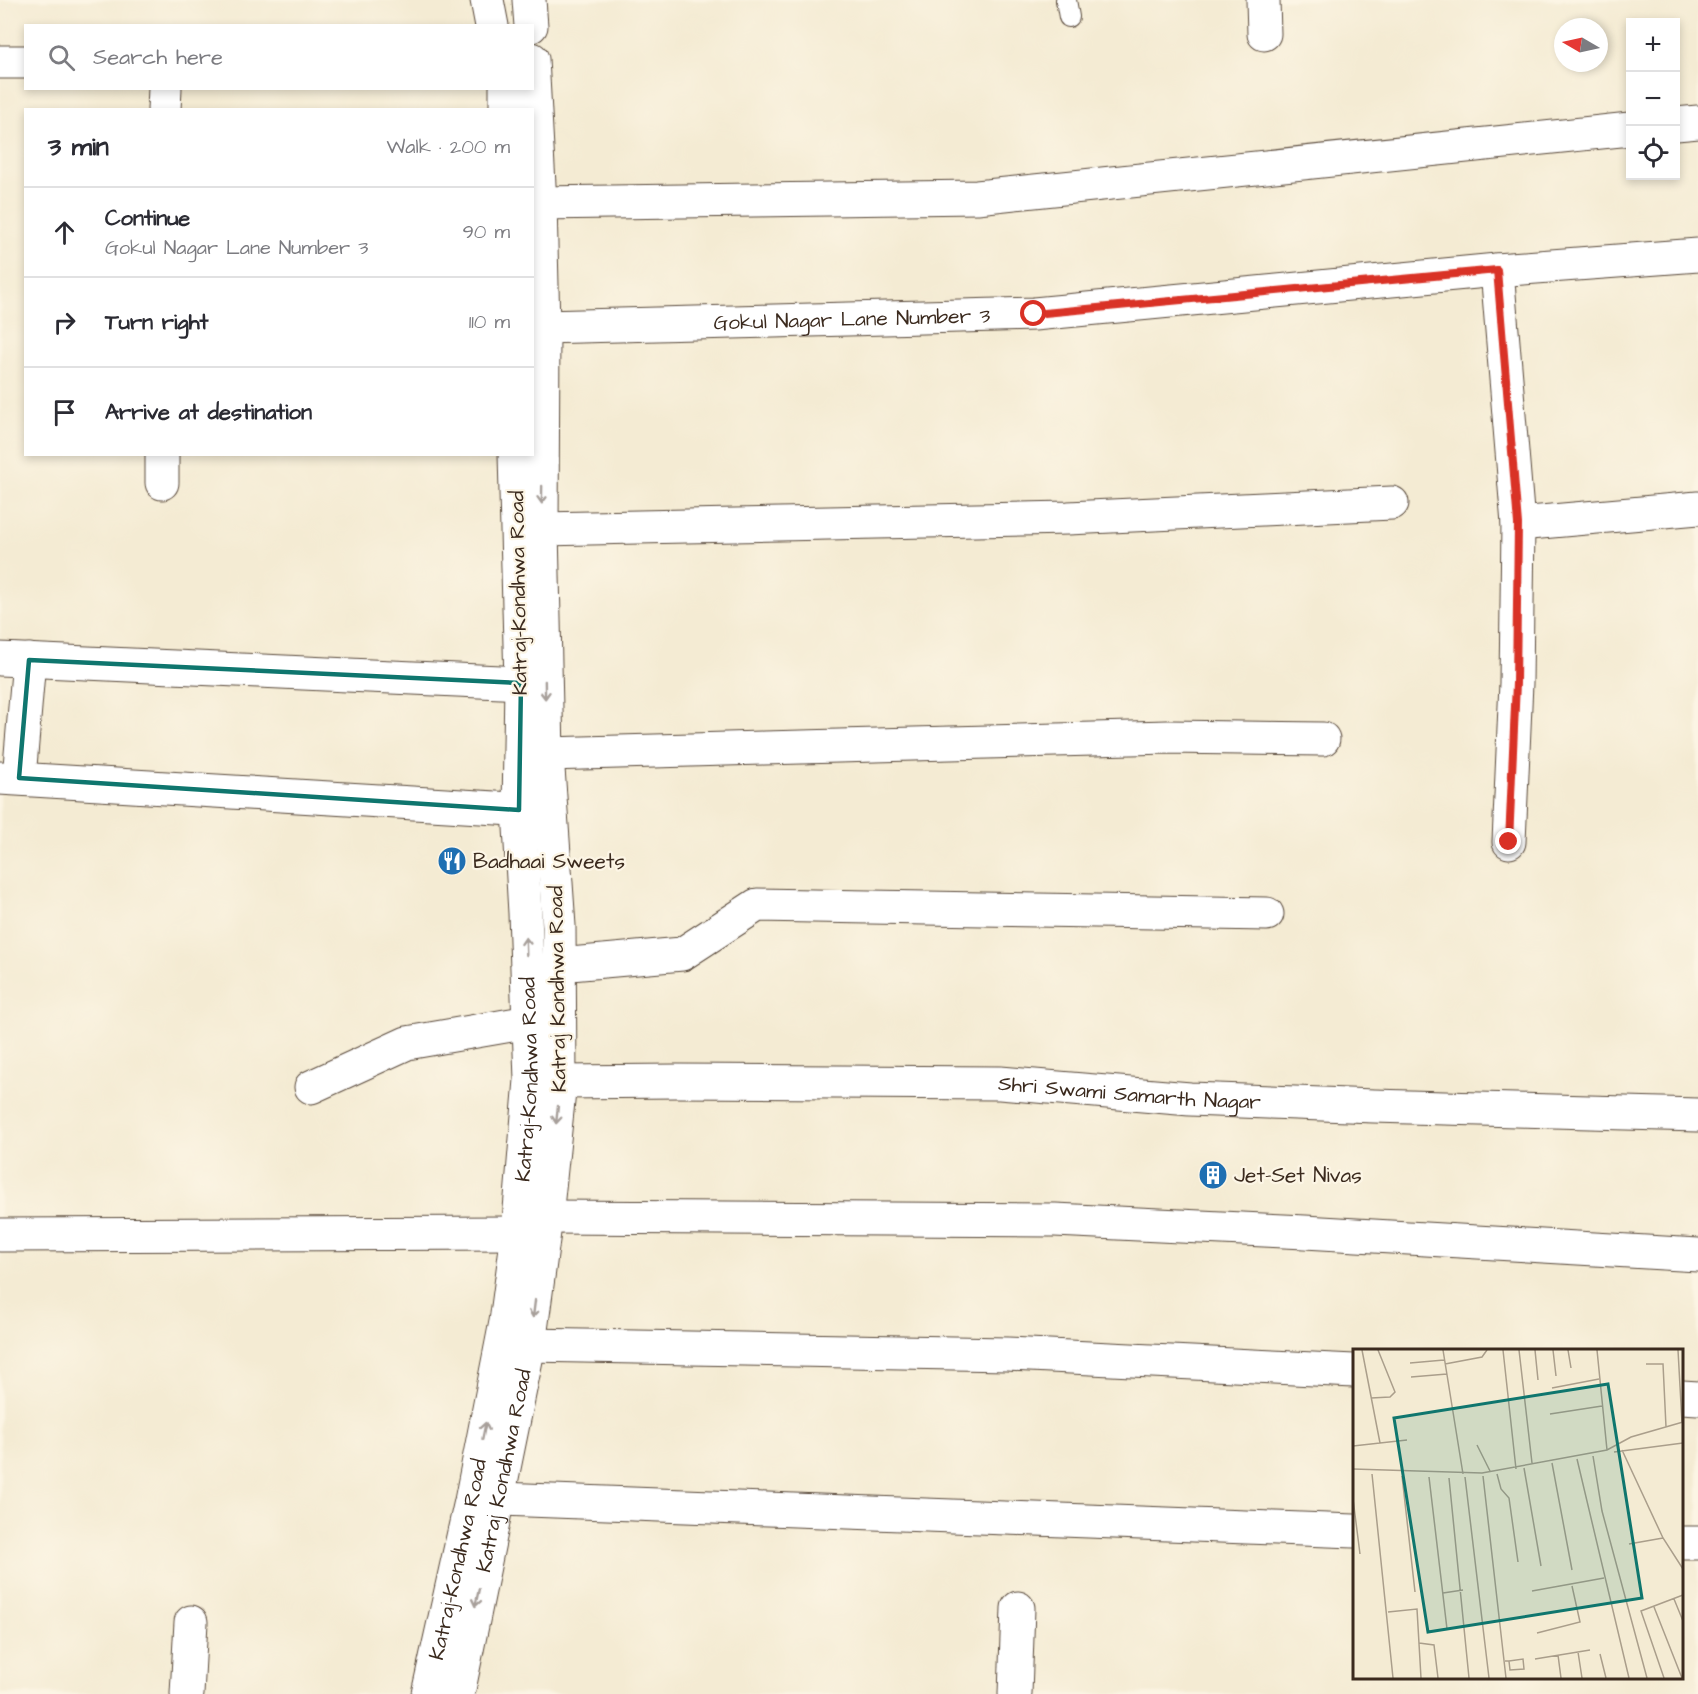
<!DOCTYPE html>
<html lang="en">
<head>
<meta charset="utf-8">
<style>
  :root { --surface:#fff; --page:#f7f7f7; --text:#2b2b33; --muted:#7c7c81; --line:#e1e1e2 }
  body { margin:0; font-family:"Architects Daughter",sans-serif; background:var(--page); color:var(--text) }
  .controls { position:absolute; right:18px; top:18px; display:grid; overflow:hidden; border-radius:0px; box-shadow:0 3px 9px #0003 }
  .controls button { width:54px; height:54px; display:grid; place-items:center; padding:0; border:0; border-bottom:2px solid var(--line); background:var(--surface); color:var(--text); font:30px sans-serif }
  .compass { position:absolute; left:1554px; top:18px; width:54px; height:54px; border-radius:50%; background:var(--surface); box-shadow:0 3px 9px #0003; rotate:279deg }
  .stop { position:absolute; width:18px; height:18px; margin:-14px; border:4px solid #d93025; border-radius:50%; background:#fff }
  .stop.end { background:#d93025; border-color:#fff; box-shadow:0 2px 6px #0008 }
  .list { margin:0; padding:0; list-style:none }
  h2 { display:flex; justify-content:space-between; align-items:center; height:78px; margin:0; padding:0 24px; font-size:26px }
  h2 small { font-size:20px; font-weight:400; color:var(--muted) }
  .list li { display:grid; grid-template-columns:39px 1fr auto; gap:18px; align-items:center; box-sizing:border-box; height:90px; padding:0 24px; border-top:2px solid var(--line) }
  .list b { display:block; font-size:22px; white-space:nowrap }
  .list p { margin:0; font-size:20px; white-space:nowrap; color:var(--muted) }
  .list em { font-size:20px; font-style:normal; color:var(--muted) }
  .icon { flex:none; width:33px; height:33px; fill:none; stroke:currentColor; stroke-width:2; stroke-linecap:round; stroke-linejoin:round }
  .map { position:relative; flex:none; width:1698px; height:1694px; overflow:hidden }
  .search { position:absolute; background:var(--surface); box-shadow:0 3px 9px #0003; left:24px; top:24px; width:510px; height:66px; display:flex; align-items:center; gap:15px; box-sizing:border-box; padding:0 21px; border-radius:0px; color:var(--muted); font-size:22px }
  .panel { position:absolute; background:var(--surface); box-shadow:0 3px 9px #0003; left:24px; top:108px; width:510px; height:348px; border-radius:0px }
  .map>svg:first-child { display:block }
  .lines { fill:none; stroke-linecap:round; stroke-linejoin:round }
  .service-casing { stroke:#574739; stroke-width:22 }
  .minor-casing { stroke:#574739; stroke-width:35 }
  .trunk-casing { stroke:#574739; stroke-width:35 }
  .service { stroke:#fff; stroke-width:20 }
  .minor { stroke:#fff; stroke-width:33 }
  .trunk { stroke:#fff; stroke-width:33 }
  .oneway { stroke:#a79f9a }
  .route { stroke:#d93025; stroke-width:8 }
  .marked { fill:none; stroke:#0f766e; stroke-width:4.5; stroke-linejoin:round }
  .labels { text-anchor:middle; stroke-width:4.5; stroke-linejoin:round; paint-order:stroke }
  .street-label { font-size:21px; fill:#3b2a1e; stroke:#fcf5e5 }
  .poi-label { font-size:21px; fill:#3b2a1e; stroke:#fcf5e5; text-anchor:start }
  .inset-road { fill:none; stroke:#aa9e8b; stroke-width:1.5 }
  .view { fill:#0f766e; fill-opacity:0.15; stroke:#0f766e; stroke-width:3 }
  .inset-edge { fill:none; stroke:#3b2a1e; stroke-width:3 }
</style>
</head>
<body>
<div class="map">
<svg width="1698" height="1694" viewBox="0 0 1698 1694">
  <rect width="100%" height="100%" fill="#fcf5e5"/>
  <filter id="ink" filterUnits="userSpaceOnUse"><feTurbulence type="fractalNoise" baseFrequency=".0167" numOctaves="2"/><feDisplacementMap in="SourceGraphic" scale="12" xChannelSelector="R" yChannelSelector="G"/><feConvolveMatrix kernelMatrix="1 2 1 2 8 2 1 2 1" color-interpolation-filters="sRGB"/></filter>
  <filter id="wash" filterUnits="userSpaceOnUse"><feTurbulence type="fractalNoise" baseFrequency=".008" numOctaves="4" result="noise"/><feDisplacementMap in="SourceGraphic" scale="24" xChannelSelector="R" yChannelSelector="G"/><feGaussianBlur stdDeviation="1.35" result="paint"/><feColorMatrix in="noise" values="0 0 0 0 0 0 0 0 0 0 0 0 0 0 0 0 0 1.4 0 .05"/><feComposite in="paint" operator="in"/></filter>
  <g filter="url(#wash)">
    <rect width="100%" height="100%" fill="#f4ebd3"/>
  </g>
  <g filter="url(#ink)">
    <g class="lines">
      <g class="service-casing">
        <path id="service" d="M1066,0L1069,17"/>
      </g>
      <g class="minor-casing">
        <g id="minor">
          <path d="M1263,0L1264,34"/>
          <path d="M0,62H26"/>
          <path d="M164,110L165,88"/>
          <path d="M1676,124L1698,122"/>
          <path d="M540,203L977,197L1630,129"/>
          <path d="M1497,270L1518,524L1516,683L1509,842"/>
          <path id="s1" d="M543,327L1034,314L1497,270L1698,255"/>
          <path d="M162,483V454"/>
          <path d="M1518,524L1698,508"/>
          <path d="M542,529L1068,518L1392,503"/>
          <path d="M0,659L521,683"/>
          <path d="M547,754L1168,737L1323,739"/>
          <path d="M0,778L546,811"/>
          <path d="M19,778L29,660"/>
          <path d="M559,965L682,954L757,905L1267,914"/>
          <path id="s2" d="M560,1082L677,1081L1000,1083L1190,1099L1374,1106L1698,1115"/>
          <path d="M311,1087L407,1043L529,1022"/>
          <path d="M546,1217L1055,1220L1305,1232L1698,1255"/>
          <path d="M0,1235L518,1233"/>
          <path d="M529,1345L1007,1354L1354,1371"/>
          <path d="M1682,1397L1698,1398"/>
          <path d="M498,1499L1354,1531"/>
          <path d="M1682,1543H1698"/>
          <path d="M187,1694L191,1622"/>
          <path d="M1015,1694L1018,1608"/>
        </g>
      </g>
      <g class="trunk-casing">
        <g id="trunk">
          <path d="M487,0L492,26"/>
          <path d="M529,0L531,26"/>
          <path d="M506,88V110"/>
          <path id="s3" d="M428,1694L471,1501L506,1322L518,1233L531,1080L525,913L519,810L521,683L515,454"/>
          <path id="s4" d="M458,1694L529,1345L546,1217L560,1082L559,926L547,754L542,529L543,327L540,203L532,59"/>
        </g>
      </g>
      <use href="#service" class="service"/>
      <use href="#minor" class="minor"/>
      <use href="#trunk" class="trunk"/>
    </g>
    <defs><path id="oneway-shaft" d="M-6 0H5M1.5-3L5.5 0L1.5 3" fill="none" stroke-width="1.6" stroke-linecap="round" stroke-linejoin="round" transform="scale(1.5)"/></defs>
    <g class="oneway">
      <use href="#oneway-shaft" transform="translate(542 495) rotate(91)"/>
      <use href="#oneway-shaft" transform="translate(545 690) rotate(89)"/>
      <use href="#oneway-shaft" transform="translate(526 946) rotate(-92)"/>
      <use href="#oneway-shaft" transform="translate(557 1115) rotate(96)"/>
      <use href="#oneway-shaft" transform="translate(534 1309) rotate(97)"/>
      <use href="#oneway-shaft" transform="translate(484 1431) rotate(-79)"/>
      <use href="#oneway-shaft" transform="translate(477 1598) rotate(102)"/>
    </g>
  </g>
  <g class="lines" filter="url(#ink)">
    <path class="route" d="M1034,314L1497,270L1518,524L1516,683L1509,842"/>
  </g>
  <path class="marked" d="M29,660L521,683L519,810L19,778Z"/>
  <defs>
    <g id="restaurant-disc" transform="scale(1.5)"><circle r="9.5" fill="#1f6fb2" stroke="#fcf5e5"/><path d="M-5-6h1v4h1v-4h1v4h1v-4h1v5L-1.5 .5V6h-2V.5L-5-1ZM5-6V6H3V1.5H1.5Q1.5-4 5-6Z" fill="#fff"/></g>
    <g id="building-disc" transform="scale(1.5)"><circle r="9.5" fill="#1f6fb2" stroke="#fcf5e5"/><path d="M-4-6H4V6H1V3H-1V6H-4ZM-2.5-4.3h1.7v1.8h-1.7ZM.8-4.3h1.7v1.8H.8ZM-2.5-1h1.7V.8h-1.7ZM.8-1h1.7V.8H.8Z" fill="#fff"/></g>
  </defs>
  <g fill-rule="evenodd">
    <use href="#restaurant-disc" x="452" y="861"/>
    <use href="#building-disc" x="1213" y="1175"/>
  </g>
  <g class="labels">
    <g class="street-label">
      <text dy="7" stroke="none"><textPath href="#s1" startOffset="309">Gokul Nagar Lane Number 3</textPath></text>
      <text transform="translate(518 593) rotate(-91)" y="7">Katraj-Kondhwa Road</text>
      <text transform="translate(557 989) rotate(-91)" y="7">Katraj Kondhwa Road</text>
      <text dy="7" stroke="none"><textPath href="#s3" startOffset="624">Katraj-Kondhwa Road</textPath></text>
      <text dy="7" stroke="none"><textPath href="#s2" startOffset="570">Shri Swami Samarth Nagar</textPath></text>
      <text dy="7" stroke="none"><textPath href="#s4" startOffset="228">Katraj Kondhwa Road</textPath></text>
      <text dy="7" stroke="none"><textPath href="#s3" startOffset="138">Katraj-Kondhwa Road</textPath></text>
    </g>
    <g class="poi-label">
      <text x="473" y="868">Badhaai Sweets</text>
      <text x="1234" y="1182">Jet-Set Nivas</text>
    </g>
  </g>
  <g transform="translate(1353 1349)">
    <rect width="330" height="330" fill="#f4ebd3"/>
    <path class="inset-road" d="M9,1L27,94M90,1L110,125M150,1L163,120M166,1L179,114M182,1L185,31M200,1L203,27M215,1L218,19M244,1L254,101M325,1L329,74M57,14L91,11M92,15L129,8L134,1M293,15H310L313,78M58,28L94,25M199,39L246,30M18,49L37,48L42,43L25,1M197,65L249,57M124,96L137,122M0,97L54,91M269,101L310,189L330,220M261,103L330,94M240,107L249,162L294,329M224,110L276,329M199,114L219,221M171,119L188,217M0,120L129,124L254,101L278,88L330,73M19,125L40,329M144,125L148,140L156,149L165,213M49,127L62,243M130,127L153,329M76,128L94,280M112,128L136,329M96,129L116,329M0,150L7,205M276,195L310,189M179,242L251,229M90,244L110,241M321,250L330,272M301,258L329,329M35,263L64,260L68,329M184,284L227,273L219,237M66,294L81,296L85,329M225,303L229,329M247,305L253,329M205,306L208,329M182,310L237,301M152,312H156L170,310L171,320L157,321L156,312M311,329L288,262L330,246"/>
    <path class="view" d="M255,35L289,249L75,283L41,69Z"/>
    <rect width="330" height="330" class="inset-edge"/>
  </g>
</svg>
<div class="controls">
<button>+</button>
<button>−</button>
<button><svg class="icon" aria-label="locate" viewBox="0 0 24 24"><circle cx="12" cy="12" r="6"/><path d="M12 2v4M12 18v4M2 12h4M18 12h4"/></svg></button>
</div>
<svg class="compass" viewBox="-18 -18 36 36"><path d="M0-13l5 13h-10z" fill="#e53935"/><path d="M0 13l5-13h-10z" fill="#7c7c81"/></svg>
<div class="stop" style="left:1034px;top:314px"></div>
<div class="stop end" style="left:1509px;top:842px"></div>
<div class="search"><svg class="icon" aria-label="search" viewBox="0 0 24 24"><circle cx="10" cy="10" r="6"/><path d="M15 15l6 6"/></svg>Search here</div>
<section class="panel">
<h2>3 min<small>Walk · 200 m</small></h2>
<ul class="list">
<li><svg class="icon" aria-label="ahead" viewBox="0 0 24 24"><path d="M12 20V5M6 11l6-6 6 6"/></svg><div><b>Continue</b><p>Gokul Nagar Lane Number 3</p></div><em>90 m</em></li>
<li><svg class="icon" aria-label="right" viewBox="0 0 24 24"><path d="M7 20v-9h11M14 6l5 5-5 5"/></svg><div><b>Turn right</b></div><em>110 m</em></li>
<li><svg class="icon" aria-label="arrive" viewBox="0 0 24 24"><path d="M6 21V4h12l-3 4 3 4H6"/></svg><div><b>Arrive at destination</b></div></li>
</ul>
</section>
</div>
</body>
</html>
